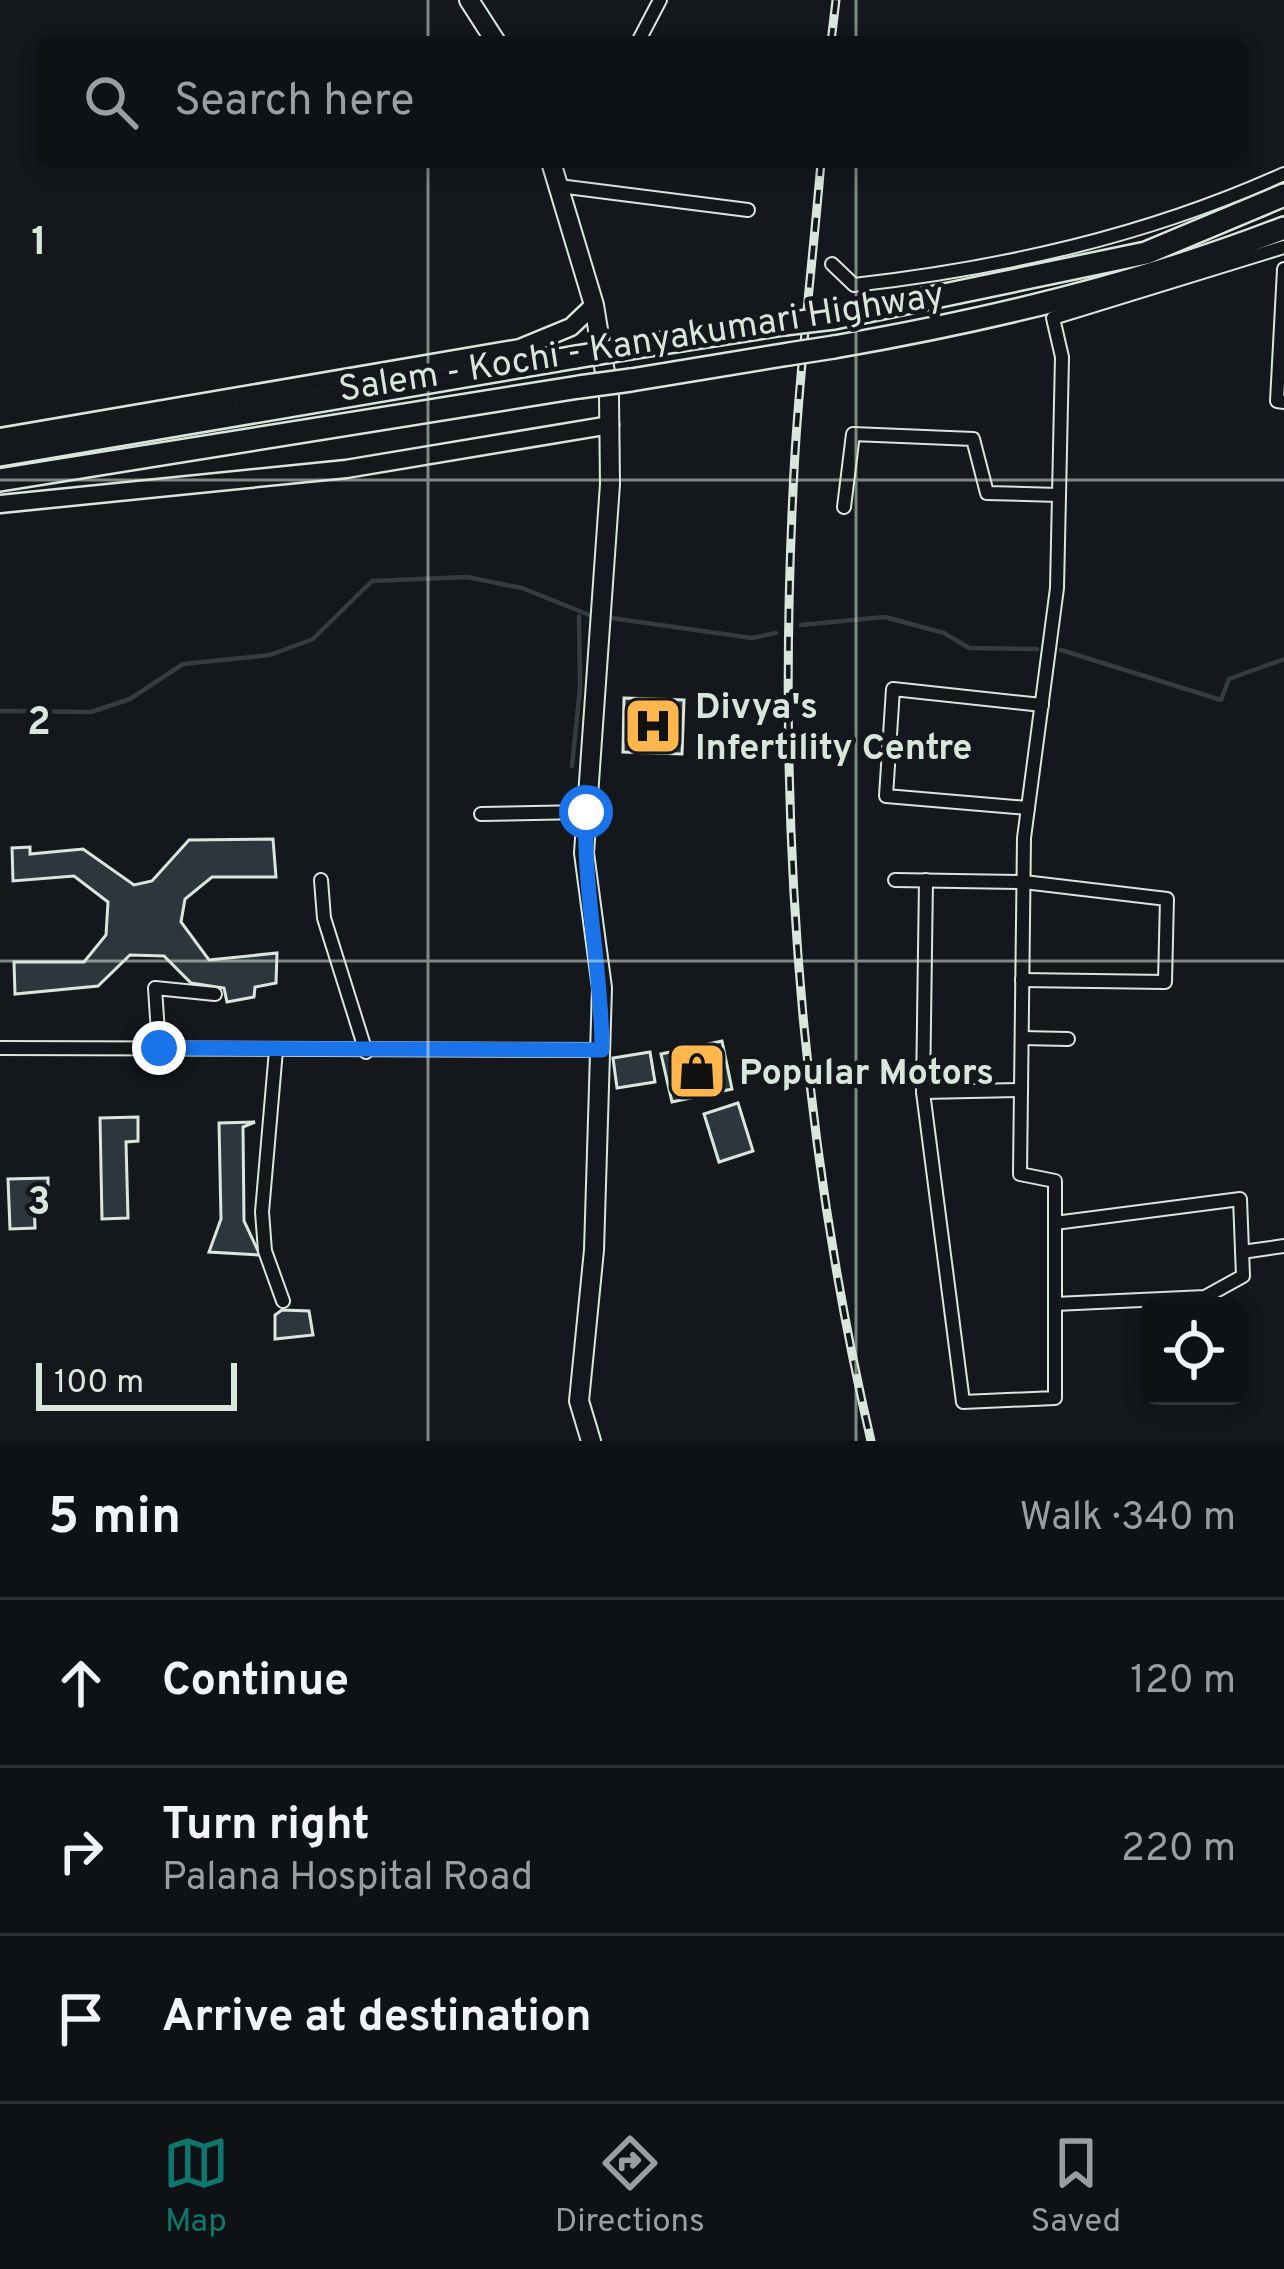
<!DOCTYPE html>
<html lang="en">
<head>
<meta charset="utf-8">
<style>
  :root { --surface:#0f1215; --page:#1d2022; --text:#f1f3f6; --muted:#9b9ea0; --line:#2f3234; --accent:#0f766e }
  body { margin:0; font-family:Overpass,sans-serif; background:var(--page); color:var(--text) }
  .controls { position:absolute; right:36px; bottom:36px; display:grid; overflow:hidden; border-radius:18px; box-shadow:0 6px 18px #0003 }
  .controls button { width:108px; height:108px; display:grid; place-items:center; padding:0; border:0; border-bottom:3px solid var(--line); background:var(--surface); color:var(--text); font:60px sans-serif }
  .scale { position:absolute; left:36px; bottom:30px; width:201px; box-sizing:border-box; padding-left:12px; border:6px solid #d8e6dc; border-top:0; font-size:33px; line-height:42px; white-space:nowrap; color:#d8e6dc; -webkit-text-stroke:9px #14181c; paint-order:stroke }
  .stop { position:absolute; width:36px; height:36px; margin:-27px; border:9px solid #1a73e8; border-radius:50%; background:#fff }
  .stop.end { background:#1a73e8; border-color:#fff; box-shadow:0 3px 12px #0008 }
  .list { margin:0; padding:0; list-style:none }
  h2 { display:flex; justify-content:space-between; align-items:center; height:156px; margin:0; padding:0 48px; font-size:51px }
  h2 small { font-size:39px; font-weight:400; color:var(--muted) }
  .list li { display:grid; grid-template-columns:78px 1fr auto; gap:36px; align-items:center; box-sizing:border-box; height:168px; padding:0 48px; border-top:3px solid var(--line) }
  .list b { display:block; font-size:45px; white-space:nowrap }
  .list p { margin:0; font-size:39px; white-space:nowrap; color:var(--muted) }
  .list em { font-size:39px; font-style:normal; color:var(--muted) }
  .icon { flex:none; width:66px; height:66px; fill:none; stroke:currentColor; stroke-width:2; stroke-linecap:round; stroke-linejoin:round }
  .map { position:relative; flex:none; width:1284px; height:1441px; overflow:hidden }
  .search { position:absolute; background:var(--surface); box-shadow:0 6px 18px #0003; left:36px; right:36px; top:36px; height:132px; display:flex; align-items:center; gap:30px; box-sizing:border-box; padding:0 42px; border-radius:18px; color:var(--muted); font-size:45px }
  .sheet { height:660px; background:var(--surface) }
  nav { display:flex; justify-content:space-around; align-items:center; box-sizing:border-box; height:168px; border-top:3px solid var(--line); background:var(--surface); font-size:33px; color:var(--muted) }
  nav a { display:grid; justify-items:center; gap:6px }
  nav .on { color:var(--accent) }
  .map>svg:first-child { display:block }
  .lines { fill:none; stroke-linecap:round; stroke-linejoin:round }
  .stream { stroke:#363b3e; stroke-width:4.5 }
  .building { fill:#2c363c; stroke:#d8e6dc; stroke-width:3 }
  .street-casing { stroke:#d8e6dc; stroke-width:16 }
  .secondary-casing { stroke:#d8e6dc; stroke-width:21 }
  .primary-casing { stroke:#d8e6dc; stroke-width:22 }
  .highway-casing { stroke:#d8e6dc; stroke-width:26 }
  .street { stroke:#14181c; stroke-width:12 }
  .secondary { stroke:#14181c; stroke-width:16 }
  .primary { stroke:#14181c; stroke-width:18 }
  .highway { stroke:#14181c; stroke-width:21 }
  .rail-casing { stroke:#d8e6dc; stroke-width:9 }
  .rail { stroke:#14181c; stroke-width:4.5; stroke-dasharray:14; stroke-linecap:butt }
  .highway-bridge-casing { stroke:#d8e6dc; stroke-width:26; stroke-linecap:butt }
  .highway-bridge { stroke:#14181c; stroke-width:21 }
  .route { stroke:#1a73e8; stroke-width:15 }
  .grid { fill:none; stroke:#d8e6dc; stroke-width:3; stroke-opacity:0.55 }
  .labels { text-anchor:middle; stroke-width:9; stroke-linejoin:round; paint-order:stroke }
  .street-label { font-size:36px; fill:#d8e6dc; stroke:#14181c }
  .poi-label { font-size:36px; font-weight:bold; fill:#d8e6dc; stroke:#14181c; text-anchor:start }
  .grid-label { font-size:39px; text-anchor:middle; font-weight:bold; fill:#d8e6dc; stroke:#14181c; stroke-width:9; stroke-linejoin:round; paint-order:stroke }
</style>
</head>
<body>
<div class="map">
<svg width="1284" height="1441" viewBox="0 0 1284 1441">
  <rect width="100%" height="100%" fill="#14181c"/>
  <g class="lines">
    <g class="stream">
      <path d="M604,617L752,638L776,633"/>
      <path d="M801,625L885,617L944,633L969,648L1037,649"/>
      <path d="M1061,650L1221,700L1229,679L1284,659"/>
      <path d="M0,711L91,712L130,699L183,664L270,655L313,639L372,581L467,577L522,588L592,616"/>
      <path d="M572,766L580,688L579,616"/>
    </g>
  </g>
  <g class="building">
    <path d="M624,698L684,700L682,754L623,752Z"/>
    <path d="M273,839L276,877H212L185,899L181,922L209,960L277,953L276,983L255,987L254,997L227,1002L224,988L191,983L164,956L130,955L98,986L15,994L14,962H84L106,935L108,902L74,876L13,881L12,848L30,847V854L83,849L134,885L152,881L189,840Z"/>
    <path d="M722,1041L732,1089L672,1102L661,1054Z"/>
    <path d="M650,1052L655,1082L617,1088L613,1058Z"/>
    <path d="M738,1103L753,1151L719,1162L704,1114Z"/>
    <path d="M138,1117V1141L126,1142L128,1218L102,1219L100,1118Z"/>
    <path d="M255,1122L243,1127L244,1221L260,1255L209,1252L221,1219L219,1123Z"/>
    <path d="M48,1178V1199H34L35,1228L10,1229L8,1179Z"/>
    <path d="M282,1310L309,1311L313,1335L275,1339V1315Z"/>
  </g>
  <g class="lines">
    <g class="street-casing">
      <g id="street">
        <path d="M638,42L660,0"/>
        <path d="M559,186L748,210"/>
        <path d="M832,264L854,285C1003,268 1147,236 1284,174"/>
        <path d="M1284,269L1277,401L1284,402"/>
        <path d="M844,507L853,434L973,439L987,493L1059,495"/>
        <path d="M1028,808L886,796L893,689L1042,705"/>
        <path d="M481,814L586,812"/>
        <path d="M321,880L324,918L366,1052"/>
        <path d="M895,880L1024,882L1167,899L1165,982L1022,980"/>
        <path d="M926,880L923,1092L963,1402L1055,1398V1181L1020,1174L1024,838L1057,588L1062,357L1053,318L1284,247"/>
        <path d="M1022,1038L1068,1039"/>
        <path d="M0,1048L603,1050"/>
        <path d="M159,1048L155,988L215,994"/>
        <path d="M276,1050L262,1212L265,1251L283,1301"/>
        <path d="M923,1092L1021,1090"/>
        <path d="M1055,1223L1240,1199L1243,1276L1205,1297L1055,1304"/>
        <path d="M1242,1252L1284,1246"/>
      </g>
    </g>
    <g class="secondary-casing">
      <g id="secondary">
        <path d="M0,437L520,348L571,327L594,305"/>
        <path d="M0,504L346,469L610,425"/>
      </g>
    </g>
    <g class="primary-casing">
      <g id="primary">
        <path d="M469,0L496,42"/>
        <path d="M551,162L594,305L609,397L610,484L584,853L602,988L594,1250L579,1401L591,1441"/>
      </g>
    </g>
    <g class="highway-casing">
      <g id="highway">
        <path d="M834,318L1146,253L1284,195"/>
        <path d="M834,347C988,320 1137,285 1284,228"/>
        <path d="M631,348L784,324"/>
        <path d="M631,380L789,354"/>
        <path d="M0,455L576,357"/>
        <path d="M0,480L579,387"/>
      </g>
    </g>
    <use href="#street" class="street"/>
    <use href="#secondary" class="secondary"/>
    <use href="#primary" class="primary"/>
    <use href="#highway" class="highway"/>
    <g class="rail-casing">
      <g id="rail">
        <path d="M831,42L836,0"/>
        <path d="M821,162C813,259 801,356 795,453C776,783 796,1119 871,1441"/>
      </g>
    </g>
    <use href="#rail" class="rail"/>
    <g class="highway-bridge-casing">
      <g id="highway-bridge">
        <path d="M784,324L834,318"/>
        <path d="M789,354L834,347"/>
        <path d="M576,357L631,348"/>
        <path d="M579,387L631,380"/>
      </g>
    </g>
    <use href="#highway-bridge" class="highway-bridge"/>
  </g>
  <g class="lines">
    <path class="route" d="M159,1048L602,1050C602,970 583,892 586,812"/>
  </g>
  <path class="grid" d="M428,0V42M856,0V42M428,162V1441M856,162V1441M0,480H1284M0,961H1284"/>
  <defs>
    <g id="hospital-square" transform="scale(3)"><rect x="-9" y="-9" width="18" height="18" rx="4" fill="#ffb74d" stroke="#14181c"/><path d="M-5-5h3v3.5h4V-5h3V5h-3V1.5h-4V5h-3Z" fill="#111"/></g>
    <g id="shop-square" transform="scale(3)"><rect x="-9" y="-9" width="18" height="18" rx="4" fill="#ffb74d" stroke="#14181c"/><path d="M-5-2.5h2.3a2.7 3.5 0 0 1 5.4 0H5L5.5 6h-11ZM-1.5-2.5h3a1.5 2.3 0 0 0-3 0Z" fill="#111"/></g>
  </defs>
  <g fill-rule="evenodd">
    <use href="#hospital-square" x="653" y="726"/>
    <use href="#shop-square" x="697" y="1071"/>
  </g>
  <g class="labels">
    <g class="street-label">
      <text transform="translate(641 340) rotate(-9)" y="13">Salem - Kochi - Kanyakumari Highway</text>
    </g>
    <g class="poi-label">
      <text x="695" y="718">Divya's<tspan x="695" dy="41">Infertility Centre</tspan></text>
      <text x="739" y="1084">Popular Motors</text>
    </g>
  </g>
  <g class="grid-label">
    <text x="39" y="254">1</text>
    <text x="39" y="734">2</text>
    <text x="39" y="1214">3</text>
  </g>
</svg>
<div class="controls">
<button><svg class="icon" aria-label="locate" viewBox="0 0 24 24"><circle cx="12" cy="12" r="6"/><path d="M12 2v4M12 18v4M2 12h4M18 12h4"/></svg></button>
</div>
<div class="scale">100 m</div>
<div class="stop" style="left:586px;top:812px"></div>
<div class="stop end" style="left:159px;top:1048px"></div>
<div class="search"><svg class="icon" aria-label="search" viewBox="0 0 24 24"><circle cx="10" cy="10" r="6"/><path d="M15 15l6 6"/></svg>Search here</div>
</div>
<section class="sheet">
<h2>5 min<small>Walk · 340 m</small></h2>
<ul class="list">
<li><svg class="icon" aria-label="ahead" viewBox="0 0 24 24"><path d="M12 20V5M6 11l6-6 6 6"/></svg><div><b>Continue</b></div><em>120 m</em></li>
<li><svg class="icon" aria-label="right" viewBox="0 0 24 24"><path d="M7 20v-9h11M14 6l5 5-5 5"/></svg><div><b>Turn right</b><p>Palana Hospital Road</p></div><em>220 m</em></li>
<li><svg class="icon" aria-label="arrive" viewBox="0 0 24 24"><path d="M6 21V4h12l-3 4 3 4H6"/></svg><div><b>Arrive at destination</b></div></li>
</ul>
</section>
<nav>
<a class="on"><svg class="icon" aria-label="map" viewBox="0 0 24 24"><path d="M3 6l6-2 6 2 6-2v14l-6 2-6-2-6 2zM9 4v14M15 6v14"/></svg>Map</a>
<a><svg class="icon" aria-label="directions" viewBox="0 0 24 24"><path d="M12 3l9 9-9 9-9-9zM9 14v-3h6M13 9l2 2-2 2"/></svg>Directions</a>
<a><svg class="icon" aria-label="saved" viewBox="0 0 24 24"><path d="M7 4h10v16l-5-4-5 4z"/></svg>Saved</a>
</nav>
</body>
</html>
